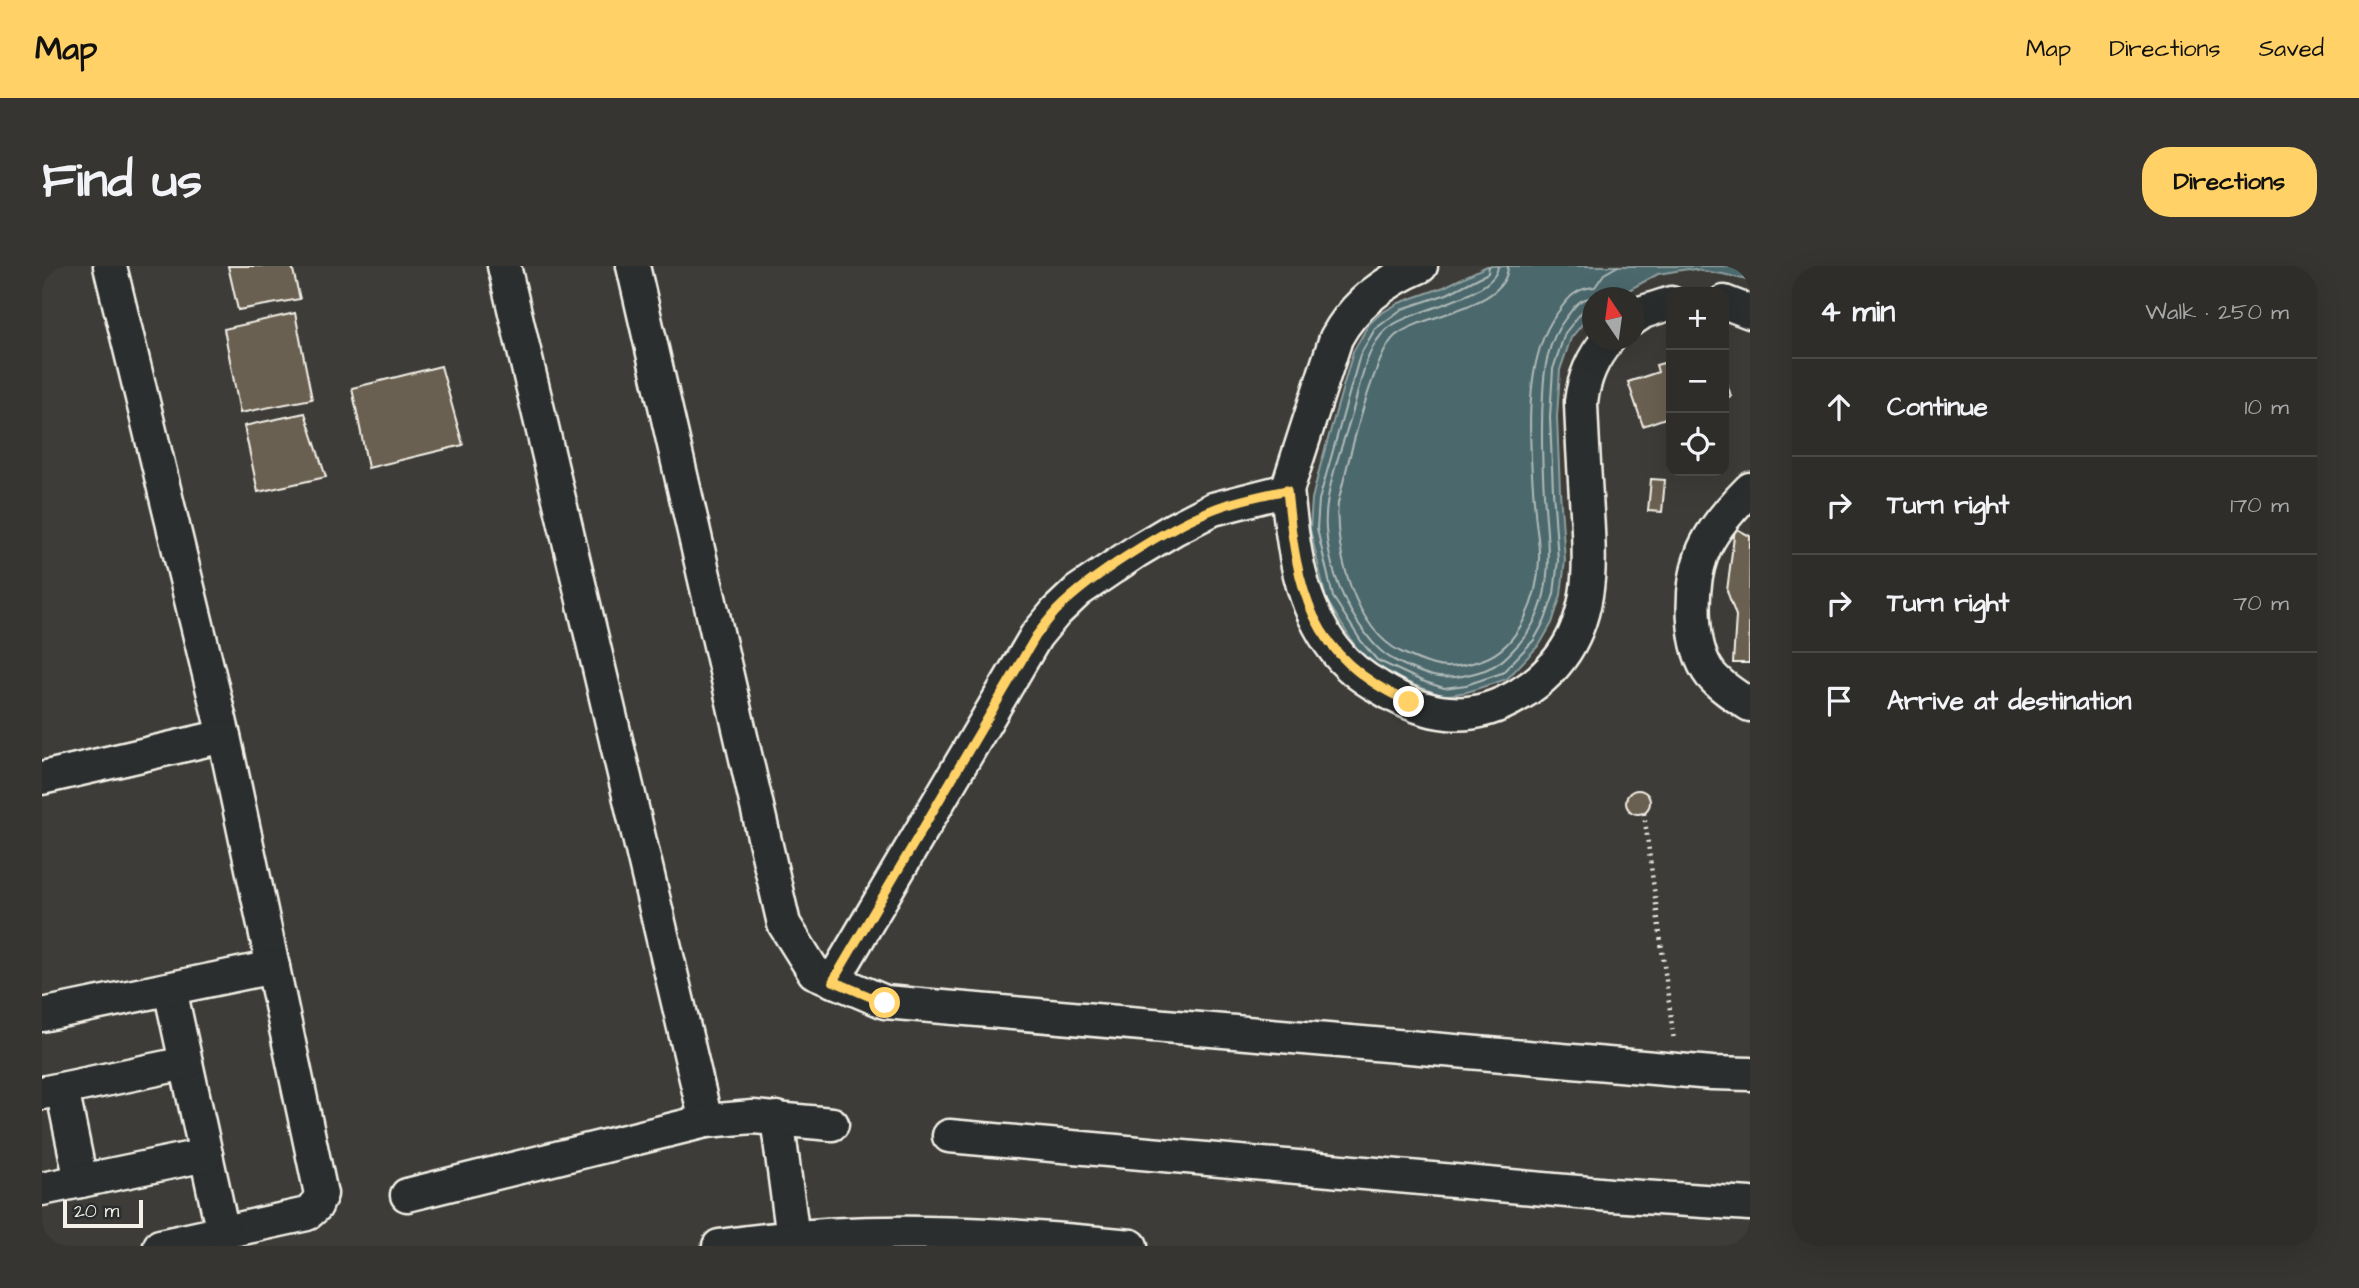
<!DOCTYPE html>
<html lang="en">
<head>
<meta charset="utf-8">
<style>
  :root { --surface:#2e2d2a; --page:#363532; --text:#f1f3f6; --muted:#a7a8a8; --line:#494947; --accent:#ffd166 }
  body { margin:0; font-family:"Architects Daughter",sans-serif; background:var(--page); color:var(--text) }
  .controls { position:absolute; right:21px; top:21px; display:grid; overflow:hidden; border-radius:14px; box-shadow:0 7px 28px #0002 }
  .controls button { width:63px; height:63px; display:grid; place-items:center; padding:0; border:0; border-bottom:2px solid var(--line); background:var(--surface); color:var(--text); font:35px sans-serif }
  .compass { position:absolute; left:1540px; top:21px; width:63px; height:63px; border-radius:50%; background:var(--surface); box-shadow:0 7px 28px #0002; rotate:347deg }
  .scale { position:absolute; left:21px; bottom:18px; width:80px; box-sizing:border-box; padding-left:7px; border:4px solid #f4f1e8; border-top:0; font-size:19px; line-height:24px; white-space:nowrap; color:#f4f1e8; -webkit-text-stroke:5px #2a2d2e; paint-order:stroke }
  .stop { position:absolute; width:21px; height:21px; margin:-16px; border:5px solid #ffd166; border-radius:50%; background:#fff }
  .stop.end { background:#ffd166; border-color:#fff; box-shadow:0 2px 7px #0008 }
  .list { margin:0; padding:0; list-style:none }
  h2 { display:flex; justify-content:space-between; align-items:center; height:91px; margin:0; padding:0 28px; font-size:30px }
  h2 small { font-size:23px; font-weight:400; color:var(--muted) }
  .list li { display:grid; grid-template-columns:46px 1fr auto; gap:21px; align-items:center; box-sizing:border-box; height:98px; padding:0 28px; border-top:2px solid var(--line) }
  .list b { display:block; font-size:26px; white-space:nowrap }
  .list em { font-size:23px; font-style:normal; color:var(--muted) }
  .icon { flex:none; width:38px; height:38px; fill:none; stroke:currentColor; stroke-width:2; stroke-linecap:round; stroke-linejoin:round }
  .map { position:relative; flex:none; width:1708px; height:980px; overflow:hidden; border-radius:28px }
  header { display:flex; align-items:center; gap:42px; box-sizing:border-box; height:98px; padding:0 35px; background:var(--accent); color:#111 }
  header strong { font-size:33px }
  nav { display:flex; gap:38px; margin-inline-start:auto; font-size:24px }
  .intro { display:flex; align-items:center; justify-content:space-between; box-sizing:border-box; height:168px; padding:0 42px }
  h1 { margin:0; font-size:49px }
  .button { padding:18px 32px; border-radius:28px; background:var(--accent); color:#111; font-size:24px; font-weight:700 }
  main { display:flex; gap:42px; padding:0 42px }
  aside { flex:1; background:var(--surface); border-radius:28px; box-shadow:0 7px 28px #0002 }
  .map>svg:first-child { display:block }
  .water { fill:#4b686d; stroke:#8f9f9e; stroke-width:2 }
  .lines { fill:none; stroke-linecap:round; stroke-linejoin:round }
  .shore { stroke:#b0bab7; stroke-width:2 }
  .building { fill:#6a6051; stroke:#f4f1e8; stroke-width:2 }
  .minor-casing { stroke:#f4f1e8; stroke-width:37 }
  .path { stroke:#f4f1e8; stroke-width:4.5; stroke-dasharray:2 5; stroke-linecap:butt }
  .minor { stroke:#2a2d2e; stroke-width:32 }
  .route { stroke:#ffd166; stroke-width:9 }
</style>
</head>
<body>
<header>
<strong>Map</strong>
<nav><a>Map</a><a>Directions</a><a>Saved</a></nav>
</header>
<div class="intro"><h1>Find us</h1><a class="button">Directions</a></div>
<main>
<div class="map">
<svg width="1708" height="980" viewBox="0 0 1708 980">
  <rect width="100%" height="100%" fill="#3d3c38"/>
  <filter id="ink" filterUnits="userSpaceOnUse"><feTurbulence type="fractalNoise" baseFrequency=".0143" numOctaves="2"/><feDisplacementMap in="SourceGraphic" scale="14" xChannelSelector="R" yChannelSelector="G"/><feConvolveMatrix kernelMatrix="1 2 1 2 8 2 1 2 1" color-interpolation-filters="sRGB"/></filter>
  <g filter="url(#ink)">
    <path class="water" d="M1445,0H1708V15L1681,8L1646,3L1616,8L1574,31L1550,32V46L1529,72L1518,104L1515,151L1518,225L1523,294L1519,329L1510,357L1498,378L1465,413L1425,426L1401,430L1346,409L1330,399L1313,380L1284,333L1268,263L1270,233L1278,201L1311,86L1327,58L1338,48L1357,37L1402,21Z"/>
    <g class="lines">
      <g class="shore">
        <path d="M1447,0L1446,7L1405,28L1360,43L1333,63L1318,89L1277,234L1275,263L1291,331L1319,375L1335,394L1380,415L1402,422L1424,419L1460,407L1492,374L1503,354L1512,328L1516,294L1511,225L1508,151L1511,103L1523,67L1542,43L1550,41"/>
        <path d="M1456,0C1454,31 1368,43 1345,63C1323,82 1319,117 1311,144C1301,179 1281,227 1284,263C1286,295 1298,330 1316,357C1326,371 1336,386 1352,394C1388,413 1404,417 1443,404C1456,399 1463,393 1472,383C1516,339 1506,284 1502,228C1500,195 1499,161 1501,128C1502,102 1506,75 1523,53C1531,43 1536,32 1550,32"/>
        <path d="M1466,0C1465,43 1381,47 1353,70C1331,89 1304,205 1296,237C1292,284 1313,363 1359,386C1393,402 1404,406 1440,394C1478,381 1496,331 1497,294C1498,278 1494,262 1493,246C1488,188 1478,94 1516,46C1527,31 1534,22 1553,21L1562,8L1576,0"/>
      </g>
    </g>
    <g class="building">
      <path d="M186,0H250L258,33L196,44Z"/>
      <path d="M253,47L270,133L198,147L182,63Z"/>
      <path d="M1629,95V150L1601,160L1586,116L1616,106L1614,99Z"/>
      <path d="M399,100L421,179L326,202L310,122Z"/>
      <path d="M1682,109L1689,130L1682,133Z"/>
      <path d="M263,147L284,211L216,226L202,160Z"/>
      <path d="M1609,213L1623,214L1620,246L1606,245Z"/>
      <path d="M1693,262L1708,270L1707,397H1691L1694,350L1685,325Z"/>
      <circle cx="1596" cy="536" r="12"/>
    </g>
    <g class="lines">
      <g class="minor-casing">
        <g id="minor">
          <path d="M68,0L182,470L279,928L274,940L265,948L118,980"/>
          <path d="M462,0L664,855"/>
          <path d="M591,0L742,658L772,706L843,736L1670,807L1708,808"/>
          <path d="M1682,36L1708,46"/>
          <path d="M1592,52L1601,46L1629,37"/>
          <path d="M1708,223C1690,241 1669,264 1660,288C1648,321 1647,381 1669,409C1679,421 1695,431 1708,439"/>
          <path d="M1245,224L1294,72C1313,37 1343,15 1379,0"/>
          <path d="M0,512L182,470"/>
          <path d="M791,715L994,370L1014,346L1036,325L1095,285L1132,263L1171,243L1245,224C1251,281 1257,337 1293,384C1304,399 1321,412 1337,421C1358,434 1382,445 1406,447C1454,452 1506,417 1528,377C1553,332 1547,279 1544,231C1542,199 1540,168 1539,136C1542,111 1550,92 1566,74"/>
          <path d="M128,723L181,967"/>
          <path d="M0,749L231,701"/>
          <path d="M20,823L39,915"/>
          <path d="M0,827L144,797"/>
          <path d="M735,852L751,972"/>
          <path d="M907,870L1569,929L1708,938"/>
          <path d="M0,923L164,889"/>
          <path d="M365,929L664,855L711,851L790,858"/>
          <path d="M677,980C814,959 953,966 1089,980"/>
        </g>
      </g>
      <path class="path" d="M1602,547L1632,775"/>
      <use href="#minor" class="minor"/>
    </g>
  </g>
  <g class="lines" filter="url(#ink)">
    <path class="route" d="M843,737L791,715L994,370C1000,362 1007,353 1014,345C1048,310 1126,261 1172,243C1195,234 1221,229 1245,224C1255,325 1267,391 1367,436"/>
  </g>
</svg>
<div class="controls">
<button>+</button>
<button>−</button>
<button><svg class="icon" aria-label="locate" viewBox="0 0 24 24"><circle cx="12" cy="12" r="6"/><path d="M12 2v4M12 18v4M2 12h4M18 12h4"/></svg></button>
</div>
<svg class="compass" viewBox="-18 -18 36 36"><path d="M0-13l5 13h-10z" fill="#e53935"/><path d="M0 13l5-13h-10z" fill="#a7a8a8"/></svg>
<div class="scale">20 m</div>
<div class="stop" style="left:843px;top:737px"></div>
<div class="stop end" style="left:1367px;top:436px"></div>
</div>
<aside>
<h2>4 min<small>Walk · 250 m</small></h2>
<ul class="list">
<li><svg class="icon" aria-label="ahead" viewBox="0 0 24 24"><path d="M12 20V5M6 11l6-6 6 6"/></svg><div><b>Continue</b></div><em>10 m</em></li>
<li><svg class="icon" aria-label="right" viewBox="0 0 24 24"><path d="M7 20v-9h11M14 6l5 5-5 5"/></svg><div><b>Turn right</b></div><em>170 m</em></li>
<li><svg class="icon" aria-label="right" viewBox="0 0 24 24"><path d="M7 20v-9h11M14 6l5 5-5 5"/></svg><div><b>Turn right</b></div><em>70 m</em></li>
<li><svg class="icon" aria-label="arrive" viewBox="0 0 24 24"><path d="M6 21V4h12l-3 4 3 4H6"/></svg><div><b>Arrive at destination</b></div></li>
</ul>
</aside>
</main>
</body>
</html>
